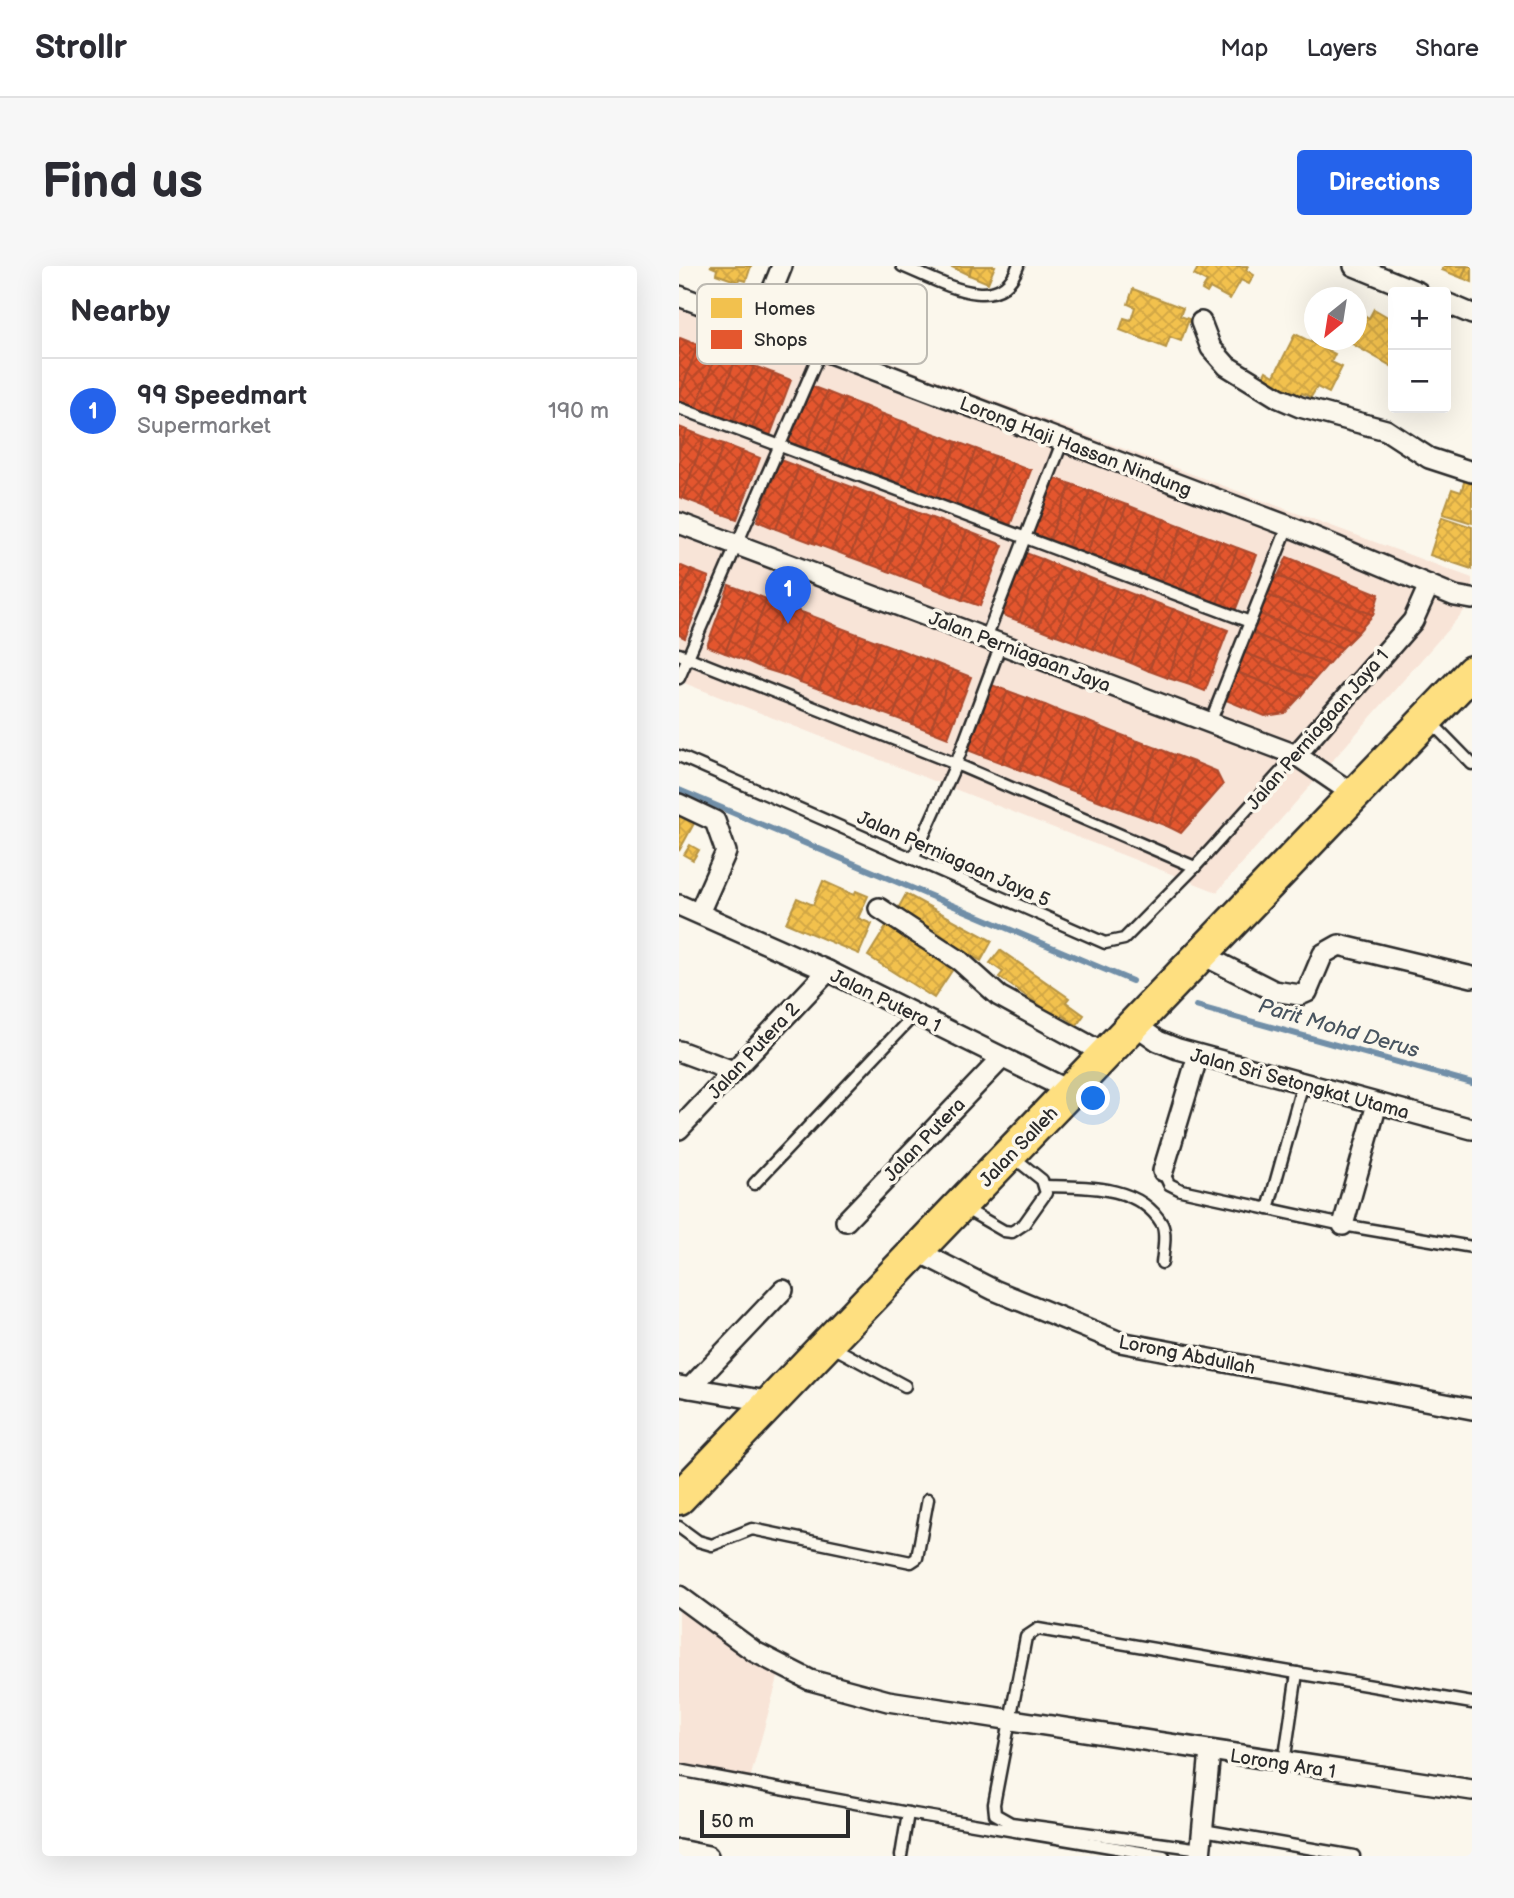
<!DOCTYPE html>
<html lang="en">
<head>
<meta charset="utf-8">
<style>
  :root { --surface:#fff; --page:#f7f7f7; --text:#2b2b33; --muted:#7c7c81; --line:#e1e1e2; --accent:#2563eb }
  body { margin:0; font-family:"Balsamiq Sans",sans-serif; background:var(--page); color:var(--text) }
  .controls { position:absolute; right:21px; top:21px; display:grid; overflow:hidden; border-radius:7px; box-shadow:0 7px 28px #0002 }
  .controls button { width:63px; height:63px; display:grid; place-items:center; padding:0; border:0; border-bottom:2px solid var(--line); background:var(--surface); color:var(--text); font:35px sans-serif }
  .compass { position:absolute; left:625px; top:21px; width:63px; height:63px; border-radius:50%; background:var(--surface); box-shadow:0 7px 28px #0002; rotate:210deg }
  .scale { position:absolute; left:21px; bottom:18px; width:150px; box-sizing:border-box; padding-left:7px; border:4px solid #2b2b2b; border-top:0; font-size:19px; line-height:24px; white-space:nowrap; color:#2b2b2b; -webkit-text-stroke:5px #fbf7ec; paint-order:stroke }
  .you { position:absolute; left:415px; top:833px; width:24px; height:24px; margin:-18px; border:5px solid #fff; border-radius:50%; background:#1a73e8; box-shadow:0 0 0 10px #1a73e833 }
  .badge { display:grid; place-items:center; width:46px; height:46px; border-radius:50%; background:var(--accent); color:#fff; font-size:23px; font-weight:700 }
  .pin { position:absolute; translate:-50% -58px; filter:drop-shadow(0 2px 4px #0008) }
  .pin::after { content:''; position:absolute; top:37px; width:24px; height:21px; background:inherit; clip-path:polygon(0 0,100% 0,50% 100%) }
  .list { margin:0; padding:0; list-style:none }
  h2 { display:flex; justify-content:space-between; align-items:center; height:91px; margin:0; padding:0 28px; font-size:30px }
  h2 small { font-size:23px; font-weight:400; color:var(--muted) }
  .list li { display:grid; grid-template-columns:46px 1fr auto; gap:21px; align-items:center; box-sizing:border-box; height:105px; padding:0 28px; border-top:2px solid var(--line) }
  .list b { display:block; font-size:26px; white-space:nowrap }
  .list p { margin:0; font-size:23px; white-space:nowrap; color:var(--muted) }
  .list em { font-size:23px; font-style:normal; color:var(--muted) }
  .map { position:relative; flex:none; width:793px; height:1590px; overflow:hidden; border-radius:7px }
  header { display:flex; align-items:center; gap:42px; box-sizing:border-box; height:98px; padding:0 35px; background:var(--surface); border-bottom:2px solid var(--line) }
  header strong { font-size:33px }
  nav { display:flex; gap:38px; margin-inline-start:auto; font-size:24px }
  .intro { display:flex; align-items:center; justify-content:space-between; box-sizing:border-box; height:168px; padding:0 42px }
  h1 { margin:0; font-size:49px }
  .button { padding:18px 32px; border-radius:7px; background:var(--accent); color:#fff; font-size:24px; font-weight:700 }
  main { display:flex; gap:42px; padding:0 42px }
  aside { flex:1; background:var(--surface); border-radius:7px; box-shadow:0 7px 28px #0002 }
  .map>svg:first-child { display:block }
  .built { fill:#f8e4d7 }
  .homes { fill:url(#homes-cross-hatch); stroke:#b69444; stroke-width:2 }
  .shops { fill:url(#shops-cross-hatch); stroke:#ac4a2d; stroke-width:2 }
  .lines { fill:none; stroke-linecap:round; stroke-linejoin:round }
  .stream { stroke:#718fa8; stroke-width:6 }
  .lane-casing { stroke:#2b2b2b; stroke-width:15 }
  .street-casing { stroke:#2b2b2b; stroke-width:24 }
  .primary-casing { stroke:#2b2b2b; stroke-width:37 }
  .lane { stroke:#fbf7ec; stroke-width:10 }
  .street { stroke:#fbf7ec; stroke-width:19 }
  .primary { stroke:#fedf80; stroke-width:32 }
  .labels { text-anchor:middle; stroke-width:7; stroke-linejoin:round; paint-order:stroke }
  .street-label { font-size:19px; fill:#2b2b2b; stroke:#fbf7ec }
  .water-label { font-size:21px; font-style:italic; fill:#48545f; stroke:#fbf7ec }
  .key { fill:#fbf7ec; stroke:#bdbab2; stroke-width:2 }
  .key-label { font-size:19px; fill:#2b2b2b }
</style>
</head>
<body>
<header>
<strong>Strollr</strong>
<nav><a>Map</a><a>Layers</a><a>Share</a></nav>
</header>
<div class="intro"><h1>Find us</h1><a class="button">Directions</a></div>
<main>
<aside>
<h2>Nearby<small></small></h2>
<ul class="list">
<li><span class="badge">1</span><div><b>99 Speedmart</b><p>Supermarket</p></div><em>190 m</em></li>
</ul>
</aside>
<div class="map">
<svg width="793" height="1590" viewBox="0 0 793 1590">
  <defs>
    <pattern id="homes-cross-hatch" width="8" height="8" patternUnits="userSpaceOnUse" patternTransform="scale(1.75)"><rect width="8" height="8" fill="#f2c14e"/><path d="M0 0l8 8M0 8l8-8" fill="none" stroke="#d0a644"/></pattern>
    <pattern id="shops-cross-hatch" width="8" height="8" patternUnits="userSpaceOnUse" patternTransform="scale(1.75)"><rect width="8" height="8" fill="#e4572e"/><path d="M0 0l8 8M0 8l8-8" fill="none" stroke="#b94827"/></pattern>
  </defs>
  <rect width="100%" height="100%" fill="#fbf7ec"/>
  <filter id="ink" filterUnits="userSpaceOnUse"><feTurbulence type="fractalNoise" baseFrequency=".0143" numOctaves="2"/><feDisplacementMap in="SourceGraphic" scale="14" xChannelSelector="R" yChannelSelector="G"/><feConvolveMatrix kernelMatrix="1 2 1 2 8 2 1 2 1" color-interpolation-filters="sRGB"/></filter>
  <g filter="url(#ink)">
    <g class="built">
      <path d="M0,18L793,312V336L538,626L0,415Z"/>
      <path d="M0,1340L100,1408L71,1513L0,1500Z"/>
    </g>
    <g class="homes">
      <path d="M31,0H72L67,15L60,13L59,16L37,8L38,3Z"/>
      <path d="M271,0H293L290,9Z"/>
      <path d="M293,0H316L309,17L290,9Z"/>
      <path d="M520,0H569L567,4L575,9L570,18L562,14L551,33L531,22L528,27L523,24L528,16L515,9Z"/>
      <path d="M765,0H788L783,12L763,4Z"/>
      <path d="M788,0H793V16L783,12Z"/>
      <path d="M454,23L504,42L501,50L510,53L502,75L491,71L487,82L441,64L445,52L452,54L456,41L449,38Z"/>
      <path d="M695,43L714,54V101L670,76L678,74V62L685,49L690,52Z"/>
      <path d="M616,68L656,88L652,96L663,101L650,127L638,121L632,131L623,127L619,134L582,115L587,105L595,110Z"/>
      <path d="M787,210L793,212V257L764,248L773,223L782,226Z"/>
      <path d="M763,251L793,261V303L751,289Z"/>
      <path d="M0,542L18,552L0,585Z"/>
      <path d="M11,579L20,584L14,594L5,589Z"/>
      <path d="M144,615L175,629L177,625L189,630L179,652L193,658L180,688L107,657L118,632L134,639Z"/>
      <path d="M227,628L313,675L302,695L216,648Z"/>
      <path d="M209,658L274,703L255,732L189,690Z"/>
      <path d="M321,684L390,732L387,736L405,749L398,759L383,749L380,753L320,711L324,706L311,697Z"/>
    </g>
    <g class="shops">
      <path d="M1,72L19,79L0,131V74Z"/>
      <path d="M19,79L38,86L15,147L0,142V131Z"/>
      <path d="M38,86L57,93L34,154L15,147Z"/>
      <path d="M57,93L75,100L52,161L34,154Z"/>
      <path d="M75,100L94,107L71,169L52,161Z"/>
      <path d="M94,107L112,114L89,175L71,169Z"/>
      <path d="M129,119L148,126L125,188L106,180Z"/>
      <path d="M148,126L166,133L143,195L125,188Z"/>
      <path d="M166,133L185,140L162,202L143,195Z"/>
      <path d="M185,140L204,148L181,209L162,202Z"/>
      <path d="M204,148L223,155L199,216L181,209Z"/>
      <path d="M223,155L241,162L218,223L199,216Z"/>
      <path d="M0,161L8,164L0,184Z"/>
      <path d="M241,162L260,169L237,230L218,223Z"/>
      <path d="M8,164L26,171L3,232L0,231V184Z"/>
      <path d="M260,169L278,176L255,237L237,230Z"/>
      <path d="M26,171L45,178L22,239L3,232Z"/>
      <path d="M278,176L297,183L274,245L255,237Z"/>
      <path d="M45,178L63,185L40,247L22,239Z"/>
      <path d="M297,183L316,190L292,251L274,245Z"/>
      <path d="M63,185L81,192L58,253L40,247Z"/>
      <path d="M316,190L334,197L311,259L292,251Z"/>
      <path d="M101,194L120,201L97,263L78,255Z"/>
      <path d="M334,197L352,204L329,265L311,259Z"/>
      <path d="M120,201L138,208L115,270L97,263Z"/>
      <path d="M138,208L157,215L134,277L115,270Z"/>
      <path d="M373,211L392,218L368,279L350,272Z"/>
      <path d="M157,215L176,222L153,284L134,277Z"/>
      <path d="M392,218L411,225L387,286L368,279Z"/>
      <path d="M176,222L194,229L171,291L153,284Z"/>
      <path d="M411,225L429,232L406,293L387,286Z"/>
      <path d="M194,229L213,237L190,298L171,291Z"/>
      <path d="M429,232L448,239L424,301L406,293Z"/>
      <path d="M213,237L232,244L209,305L190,298Z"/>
      <path d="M448,239L466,246L443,308L424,301Z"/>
      <path d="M232,244L250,251L227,312L209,305Z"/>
      <path d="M466,246L485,253L462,315L443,308Z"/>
      <path d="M250,251L269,258L246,319L227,312Z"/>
      <path d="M485,253L503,260L480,322L462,315Z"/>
      <path d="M269,258L288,265L264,326L246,319Z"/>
      <path d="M503,260L522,268L499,329L480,322Z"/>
      <path d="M288,265L306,272L283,334L264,326Z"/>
      <path d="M522,268L541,275L518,336L499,329Z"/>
      <path d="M306,272L324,279L301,340L283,334Z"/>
      <path d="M541,275L559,282L536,343L518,336Z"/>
      <path d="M559,282L578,289L554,350L536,343Z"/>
      <path d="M344,286L363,293L340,355L321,348Z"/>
      <path d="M608,291L700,328L694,349L599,310Z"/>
      <path d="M363,293L382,301L359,362L340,355Z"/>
      <path d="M0,299L12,304L0,334Z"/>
      <path d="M382,301L401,308L377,369L359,362Z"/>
      <path d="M12,304L30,311L6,372L0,369V334Z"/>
      <path d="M591,307L694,349L679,366L583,327Z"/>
      <path d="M401,308L419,315L396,376L377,369Z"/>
      <path d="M419,315L438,322L414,383L396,376Z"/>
      <path d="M50,319L69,326L46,387L28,380Z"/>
      <path d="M438,322L456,329L433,390L414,383Z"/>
      <path d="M69,326L88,333L65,394L46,387Z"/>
      <path d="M583,327L679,366L663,382L576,346Z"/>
      <path d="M456,329L475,336L452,397L433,390Z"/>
      <path d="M88,333L107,340L83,402L65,394Z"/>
      <path d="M475,336L494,343L470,405L452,397Z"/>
      <path d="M107,340L125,347L102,408L83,402Z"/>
      <path d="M494,343L512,350L489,412L470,405Z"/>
      <path d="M576,346L663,382L649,398L568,365Z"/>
      <path d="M125,347L144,354L121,416L102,408Z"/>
      <path d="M512,350L531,357L508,418L489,412Z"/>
      <path d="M144,354L162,362L140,423L121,416Z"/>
      <path d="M531,357L549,364L526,425L508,418Z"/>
      <path d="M162,362L181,369L158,430L140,423Z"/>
      <path d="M568,365L649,398L635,414L561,385Z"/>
      <path d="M181,369L200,376L177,437L158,430Z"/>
      <path d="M200,376L219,383L195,444L177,437Z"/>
      <path d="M219,383L237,390L214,451L195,444Z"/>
      <path d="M561,385L635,414L621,431L553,404Z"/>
      <path d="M237,390L256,397L233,458L214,451Z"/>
      <path d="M256,397L274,404L251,465L233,458Z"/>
      <path d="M274,404L292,411L269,472L251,465Z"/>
      <path d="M553,404L621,431L606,447L586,450L542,432Z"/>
      <path d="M310,418L329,425L304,490L286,483Z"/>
      <path d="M329,425L348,432L323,497L304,490Z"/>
      <path d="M348,432L366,439L341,504L323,497Z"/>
      <path d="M366,439L385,447L360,511L341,504Z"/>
      <path d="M385,447L403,453L378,519L360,511Z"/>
      <path d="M403,453L422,461L397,526L378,519Z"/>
      <path d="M422,461L440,468L416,533L397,526Z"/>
      <path d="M440,468L459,475L434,540L416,533Z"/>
      <path d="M459,475L478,482L453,547L434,540Z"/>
      <path d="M478,482L496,489L472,554L453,547Z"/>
      <path d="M496,489L515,496L490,561L472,554Z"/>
      <path d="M515,496L537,505L544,519L502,567L490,561Z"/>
    </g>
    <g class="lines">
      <g class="stream">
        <path d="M0,524L453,715"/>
        <path d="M517,740L793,817"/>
      </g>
      <g class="lane-casing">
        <g id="lane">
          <path d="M223,0C259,14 321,53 339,0"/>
          <path d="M0,142L571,356"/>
          <path d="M307,372L384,174"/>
          <path d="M0,388L277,498L516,601"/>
          <path d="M0,412L142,84"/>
          <path d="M751,455L793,498"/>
          <path d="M531,457L609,260"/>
          <path d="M0,490L426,677L445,673L516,601L617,489"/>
          <path d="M234,593L277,498L322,378"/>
          <path d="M484,905L490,918L502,924L664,959L793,981"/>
          <path d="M75,918L236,748"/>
          <path d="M366,920C405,921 460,918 483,958C488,968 484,986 483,997"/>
          <path d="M285,942L325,965L333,966L345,958L367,927L363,914L333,890"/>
          <path d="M589,943L624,817"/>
          <path d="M152,1080L226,1120"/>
          <path d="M0,1261L19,1275L33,1279L73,1263L232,1296L238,1292L249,1233"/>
          <path d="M605,1497L618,1407"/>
          <path d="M0,1504L229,1547L485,1590"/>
          <path d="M524,1564L675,1590"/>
          <path d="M522,1583L332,1557L316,1548L315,1538L347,1371L359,1363L793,1437"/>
          <path d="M222,1590L229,1547"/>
        </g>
      </g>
      <g class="street-casing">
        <g id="street">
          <path d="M675,0L739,26"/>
          <path d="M0,30L609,260L776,330L793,333"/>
          <path d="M767,37L793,48"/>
          <path d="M522,56L532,82L548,100L600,132L621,141L707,164L750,192L793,206"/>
          <path d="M79,60L103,0"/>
          <path d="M0,257L617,489L674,528"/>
          <path d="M617,489L734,355L750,319"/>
          <path d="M0,538L36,555L47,586L20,647"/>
          <path d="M0,639L149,705L391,825"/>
          <path d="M200,642L281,695L320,730L426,788"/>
          <path d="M522,688L595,725L621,729L628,726L644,688L660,679L793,711"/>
          <path d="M455,758L479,775L499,783L793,863"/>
          <path d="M0,785L54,805"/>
          <path d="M0,863L149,705"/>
          <path d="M484,905L519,789"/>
          <path d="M167,955L323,792"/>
          <path d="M664,959L698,838"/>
          <path d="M238,985L315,1024L441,1076L793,1143"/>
          <path d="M0,1120L93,1136"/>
          <path d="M11,1122L104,1024"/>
          <path d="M0,1330L76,1386L131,1414L209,1435L793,1524"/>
          <path d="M0,1584L29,1590"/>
          <path d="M521,1590L531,1485"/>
        </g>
      </g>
      <g class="primary-casing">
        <path id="primary" d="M0,1232L793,406"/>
      </g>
      <use href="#lane" class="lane"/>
      <use href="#street" class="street"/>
      <use href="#primary" class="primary"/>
    </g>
  </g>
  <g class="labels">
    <g class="street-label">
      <text transform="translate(397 180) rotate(21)" y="7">Lorong Haji Hassan Nindung</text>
      <text transform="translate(341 385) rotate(21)" y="7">Jalan Perniagaan Jaya</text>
      <text transform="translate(638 463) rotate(-49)" y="7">Jalan Perniagaan Jaya 1</text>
      <text transform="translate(275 592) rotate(24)" y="7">Jalan Perniagaan Jaya 5</text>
      <text transform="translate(207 734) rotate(26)" y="7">Jalan Putera 1</text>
      <text transform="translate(74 784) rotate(-47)" y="7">Jalan Putera 2</text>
      <text transform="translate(621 817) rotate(15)" y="7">Jalan Sri Setongkat Utama</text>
      <text transform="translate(245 873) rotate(-46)" y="7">Jalan Putera</text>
      <text transform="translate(339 880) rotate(-46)" y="7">Jalan Salleh</text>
      <text transform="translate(508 1088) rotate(11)" y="7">Lorong Abdullah</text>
      <text transform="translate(604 1497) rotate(9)" y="7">Lorong Ara 1</text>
    </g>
    <g class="water-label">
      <text transform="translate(660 762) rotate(16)" y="7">Parit Mohd Derus</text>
    </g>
  </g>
  <rect x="18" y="18" width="230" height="80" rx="10" class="key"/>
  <rect x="32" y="32" width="31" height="20" fill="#f2c14e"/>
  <rect x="32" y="64" width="31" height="19" fill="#e4572e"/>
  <g class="key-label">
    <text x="75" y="49">Homes</text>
    <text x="75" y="80">Shops</text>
  </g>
</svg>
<div class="controls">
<button>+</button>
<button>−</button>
</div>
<svg class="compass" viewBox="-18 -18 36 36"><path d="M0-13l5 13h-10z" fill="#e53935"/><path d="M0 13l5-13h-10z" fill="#7c7c81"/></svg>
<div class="scale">50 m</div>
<div class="you"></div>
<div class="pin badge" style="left:109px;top:358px">1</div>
</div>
</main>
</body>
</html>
